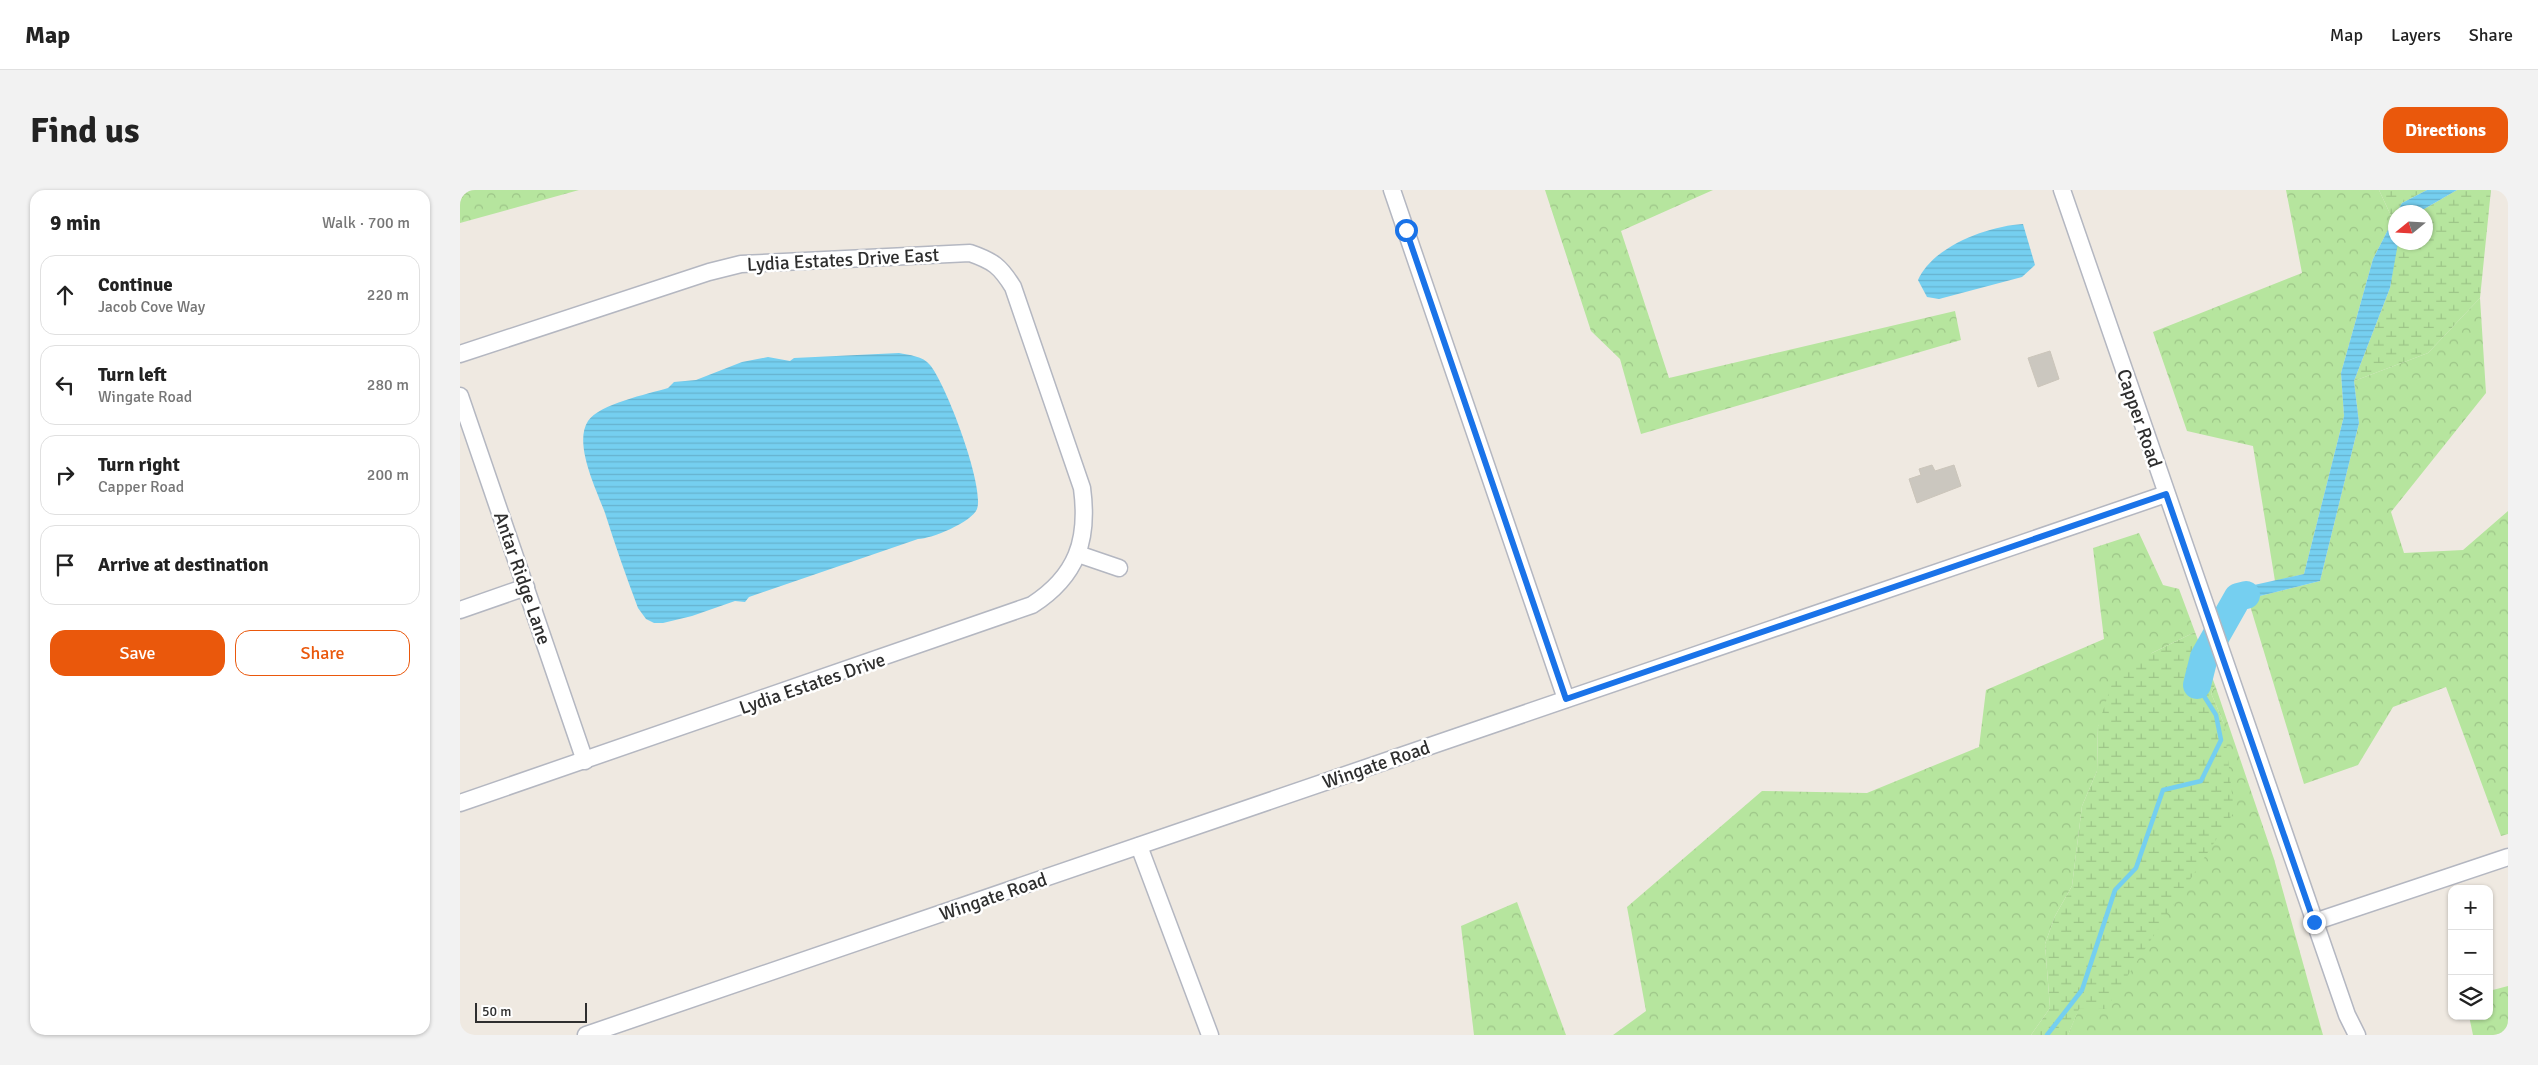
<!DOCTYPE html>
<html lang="en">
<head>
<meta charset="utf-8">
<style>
  :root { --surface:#fff; --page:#f2f2f2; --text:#222; --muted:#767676; --line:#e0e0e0; --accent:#ea580c }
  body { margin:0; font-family:Signika,sans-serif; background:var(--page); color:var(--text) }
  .controls { position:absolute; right:15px; bottom:15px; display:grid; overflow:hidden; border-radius:10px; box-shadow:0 1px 4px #0004 }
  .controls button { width:45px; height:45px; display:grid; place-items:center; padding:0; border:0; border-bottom:1px solid var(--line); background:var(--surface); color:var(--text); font:25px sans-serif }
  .compass { position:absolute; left:1928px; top:15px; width:45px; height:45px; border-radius:50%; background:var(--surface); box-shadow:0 1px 4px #0004; rotate:252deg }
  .scale { position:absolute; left:15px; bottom:12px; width:112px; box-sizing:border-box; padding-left:5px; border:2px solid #2e2e2e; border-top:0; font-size:14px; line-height:18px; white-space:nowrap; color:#2e2e2e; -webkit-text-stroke:4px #fff; paint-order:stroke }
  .stop { position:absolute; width:15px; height:15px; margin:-11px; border:4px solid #1a73e8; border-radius:50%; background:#fff }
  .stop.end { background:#1a73e8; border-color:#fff; box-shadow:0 1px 5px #0008 }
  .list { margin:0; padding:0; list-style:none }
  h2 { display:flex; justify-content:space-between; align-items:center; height:65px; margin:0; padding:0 20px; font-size:21px }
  h2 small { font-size:16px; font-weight:400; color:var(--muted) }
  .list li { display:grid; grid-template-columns:32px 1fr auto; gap:15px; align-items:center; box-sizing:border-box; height:80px; margin:0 10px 10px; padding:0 10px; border:1px solid var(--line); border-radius:15px }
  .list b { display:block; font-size:19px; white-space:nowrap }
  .list p { margin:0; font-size:16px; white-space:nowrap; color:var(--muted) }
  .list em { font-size:16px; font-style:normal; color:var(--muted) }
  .actions { display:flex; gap:10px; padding:15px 20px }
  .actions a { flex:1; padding:11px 0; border:1px solid var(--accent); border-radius:15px; text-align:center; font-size:18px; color:var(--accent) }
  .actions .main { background:var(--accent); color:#fff }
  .icon { flex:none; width:28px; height:28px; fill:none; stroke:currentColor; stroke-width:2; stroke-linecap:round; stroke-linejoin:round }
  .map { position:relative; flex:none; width:2048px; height:845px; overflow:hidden; border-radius:15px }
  header { display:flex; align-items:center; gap:30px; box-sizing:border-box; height:70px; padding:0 25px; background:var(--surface); border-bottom:1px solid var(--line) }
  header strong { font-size:24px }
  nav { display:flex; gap:28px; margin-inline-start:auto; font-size:18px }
  .intro { display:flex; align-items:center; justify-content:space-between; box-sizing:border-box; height:120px; padding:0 30px }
  h1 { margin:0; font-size:35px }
  .button { padding:12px 22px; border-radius:15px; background:var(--accent); color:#fff; font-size:18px; font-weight:700 }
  main { display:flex; gap:30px; padding:0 30px }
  aside { flex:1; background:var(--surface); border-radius:15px; box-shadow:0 1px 4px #0004 }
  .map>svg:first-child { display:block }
  .forest { fill:url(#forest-crowns) }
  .wetland { fill:url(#wetland-marsh) }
  .water { fill:url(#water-rules) }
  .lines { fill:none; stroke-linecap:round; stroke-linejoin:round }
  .stream { stroke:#75cff0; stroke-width:4.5 }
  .river { stroke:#75cff0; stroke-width:28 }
  .building { fill:#cbc7bf; stroke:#cbc5ba }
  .minor-casing { stroke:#b4b7c1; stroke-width:19 }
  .minor { stroke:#fff; stroke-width:16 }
  .route { stroke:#1a73e8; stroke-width:6 }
  .labels { text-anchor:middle; stroke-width:5; stroke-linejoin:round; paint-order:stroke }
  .street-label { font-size:19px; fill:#2e2e2e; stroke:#fff }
</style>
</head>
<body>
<header>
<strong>Map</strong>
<nav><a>Map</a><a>Layers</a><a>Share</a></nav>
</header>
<div class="intro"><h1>Find us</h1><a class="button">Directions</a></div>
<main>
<aside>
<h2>9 min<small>Walk · 700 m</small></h2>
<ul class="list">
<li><svg class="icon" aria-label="ahead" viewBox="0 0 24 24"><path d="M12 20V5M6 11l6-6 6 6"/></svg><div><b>Continue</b><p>Jacob Cove Way</p></div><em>220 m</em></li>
<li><svg class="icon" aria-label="left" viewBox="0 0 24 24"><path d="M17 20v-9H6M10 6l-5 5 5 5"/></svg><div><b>Turn left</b><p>Wingate Road</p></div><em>280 m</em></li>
<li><svg class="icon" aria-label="right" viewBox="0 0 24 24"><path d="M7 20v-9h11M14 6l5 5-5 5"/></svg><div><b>Turn right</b><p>Capper Road</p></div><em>200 m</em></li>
<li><svg class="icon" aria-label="arrive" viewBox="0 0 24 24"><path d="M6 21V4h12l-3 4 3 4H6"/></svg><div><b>Arrive at destination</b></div></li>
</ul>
<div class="actions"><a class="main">Save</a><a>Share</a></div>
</aside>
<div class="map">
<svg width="2048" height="845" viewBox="0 0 2048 845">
  <defs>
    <pattern id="forest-crowns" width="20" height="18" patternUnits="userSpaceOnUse" patternTransform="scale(1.25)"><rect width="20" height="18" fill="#b6e59e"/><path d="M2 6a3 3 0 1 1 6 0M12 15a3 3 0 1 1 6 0" fill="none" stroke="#9dc588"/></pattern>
    <pattern id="wetland-marsh" width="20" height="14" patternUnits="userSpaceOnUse" patternTransform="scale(1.25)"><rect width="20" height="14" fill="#b6e59e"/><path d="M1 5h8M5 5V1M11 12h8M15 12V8" fill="none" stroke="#9dc588"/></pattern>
    <pattern id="water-rules" width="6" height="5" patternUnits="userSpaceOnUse" patternTransform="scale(1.25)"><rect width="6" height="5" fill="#75cff0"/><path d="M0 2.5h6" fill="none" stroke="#66b2ce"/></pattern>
  </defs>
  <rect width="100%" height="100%" fill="#efe9e1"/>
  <g class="forest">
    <path d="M0,0H119L0,33Z"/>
    <path d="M1085,0H1253L1161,41L1209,188L1495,121L1501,150L1181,244L1160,169L1131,141Z"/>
    <path d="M1826,0H1919L1933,30L1913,69L1881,183L1884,226L1844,384L1815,391L1793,256L1727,241L1693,142L1842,83Z"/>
    <path d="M2020,108L2026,203L1931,322L1944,363L2003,360L2048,321V644L2041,646L1986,497L1933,517L1898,575L1844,594L1788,409L1860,391L1899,233L1894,191L1968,163Z"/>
    <path d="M1679,343L1703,395L1719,399L1735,442L1692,463L1638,536L1637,581L1622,616L1612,696L1595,726L1585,754L1590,818L1571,845H1153L1186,821L1167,717L1302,601L1407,603L1519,557L1526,500L1644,449L1633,358Z"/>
    <path d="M1755,495L1814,669L1863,845H1608L1619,818L1764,534L1751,503Z"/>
    <path d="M1057,712L1106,845H1014L1001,736Z"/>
    <path d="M2048,796V845H2013L2009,826H2029V801Z"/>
  </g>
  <g class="wetland">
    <path d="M1919,0H1967L1942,13L1933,30Z"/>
    <path d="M1997,0H2031L2020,108L1968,163L1894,191L1930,98L1937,53L1966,52V22H1959Z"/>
    <path d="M1735,442L1755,495L1751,503L1764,534L1774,622L1646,819H1619L1608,845H1571L1590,818L1585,754L1595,726L1612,696L1622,616L1637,581L1638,536L1652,493L1692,463Z"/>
  </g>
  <g class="water">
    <path d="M1967,0H1997L1959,22H1937L1942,13Z"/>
    <path d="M1935,26L1936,52L1938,53L1930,98L1894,191L1899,233L1860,391L1788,409L1765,434L1760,418L1776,399L1844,384L1884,226L1881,183L1913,69Z"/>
    <path d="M1563,34L1575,75L1562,87L1479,109L1467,107L1458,90C1473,56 1528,36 1563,34Z"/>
    <path d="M439,163C449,165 463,166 470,175C486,194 525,297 517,319C512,332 471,349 458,349L289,407L285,412L275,411L232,426L203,433H194L186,429L178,418C166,386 155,355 145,323C137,301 113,254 128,231C139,214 188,204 208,198L214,192L236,190L282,172L308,167L330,171L334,168Z"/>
  </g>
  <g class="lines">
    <path class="stream" d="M1587,845L1622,800L1655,700L1676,678L1703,600L1741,591L1761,550L1756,525L1737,495"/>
    <path class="river" d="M1737,495L1744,467L1778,407L1786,405"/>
  </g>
  <g class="building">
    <path d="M1590,161L1599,189L1578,197L1568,168Z"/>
    <path d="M1472,275L1475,281L1494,275L1501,296L1457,313L1449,289L1461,285L1459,279Z"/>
  </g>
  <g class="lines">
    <g class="minor-casing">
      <g id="minor">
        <path d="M932,0L1106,509"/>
        <path d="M1602,0L1887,825L1897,845"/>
        <path d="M0,164L249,82L281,74L510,63C533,71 540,76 553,97L622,298C629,350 617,386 572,415L0,613"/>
        <path d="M0,206L125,571"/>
        <path d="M618,364L659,378"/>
        <path d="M0,420L66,397"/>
        <path d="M679,656L750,845"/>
        <path d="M1854,732L2048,667"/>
        <path d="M126,845L1706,304"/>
      </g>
    </g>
    <use href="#minor" class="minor"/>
  </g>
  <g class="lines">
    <path class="route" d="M946,40L1106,509L1706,304L1854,732"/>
  </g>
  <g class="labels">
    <g class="street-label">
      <text transform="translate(383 69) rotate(-3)" y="7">Lydia Estates Drive East</text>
      <text transform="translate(1680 228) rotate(71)" y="7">Capper Road</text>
      <text transform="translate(63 388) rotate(71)" y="7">Antar Ridge Lane</text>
      <text transform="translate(352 493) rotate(-19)" y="7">Lydia Estates Drive</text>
      <text transform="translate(916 574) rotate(-19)" y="7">Wingate Road</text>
      <text transform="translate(533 706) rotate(-19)" y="7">Wingate Road</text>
    </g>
  </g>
</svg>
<div class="controls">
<button>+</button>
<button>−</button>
<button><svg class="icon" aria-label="layers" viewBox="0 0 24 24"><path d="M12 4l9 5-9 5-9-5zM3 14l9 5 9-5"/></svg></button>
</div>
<svg class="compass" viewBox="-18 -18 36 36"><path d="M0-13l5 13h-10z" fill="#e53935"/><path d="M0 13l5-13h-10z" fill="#767676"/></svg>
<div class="scale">50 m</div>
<div class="stop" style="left:946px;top:40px"></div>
<div class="stop end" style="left:1854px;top:732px"></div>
</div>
</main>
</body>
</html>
